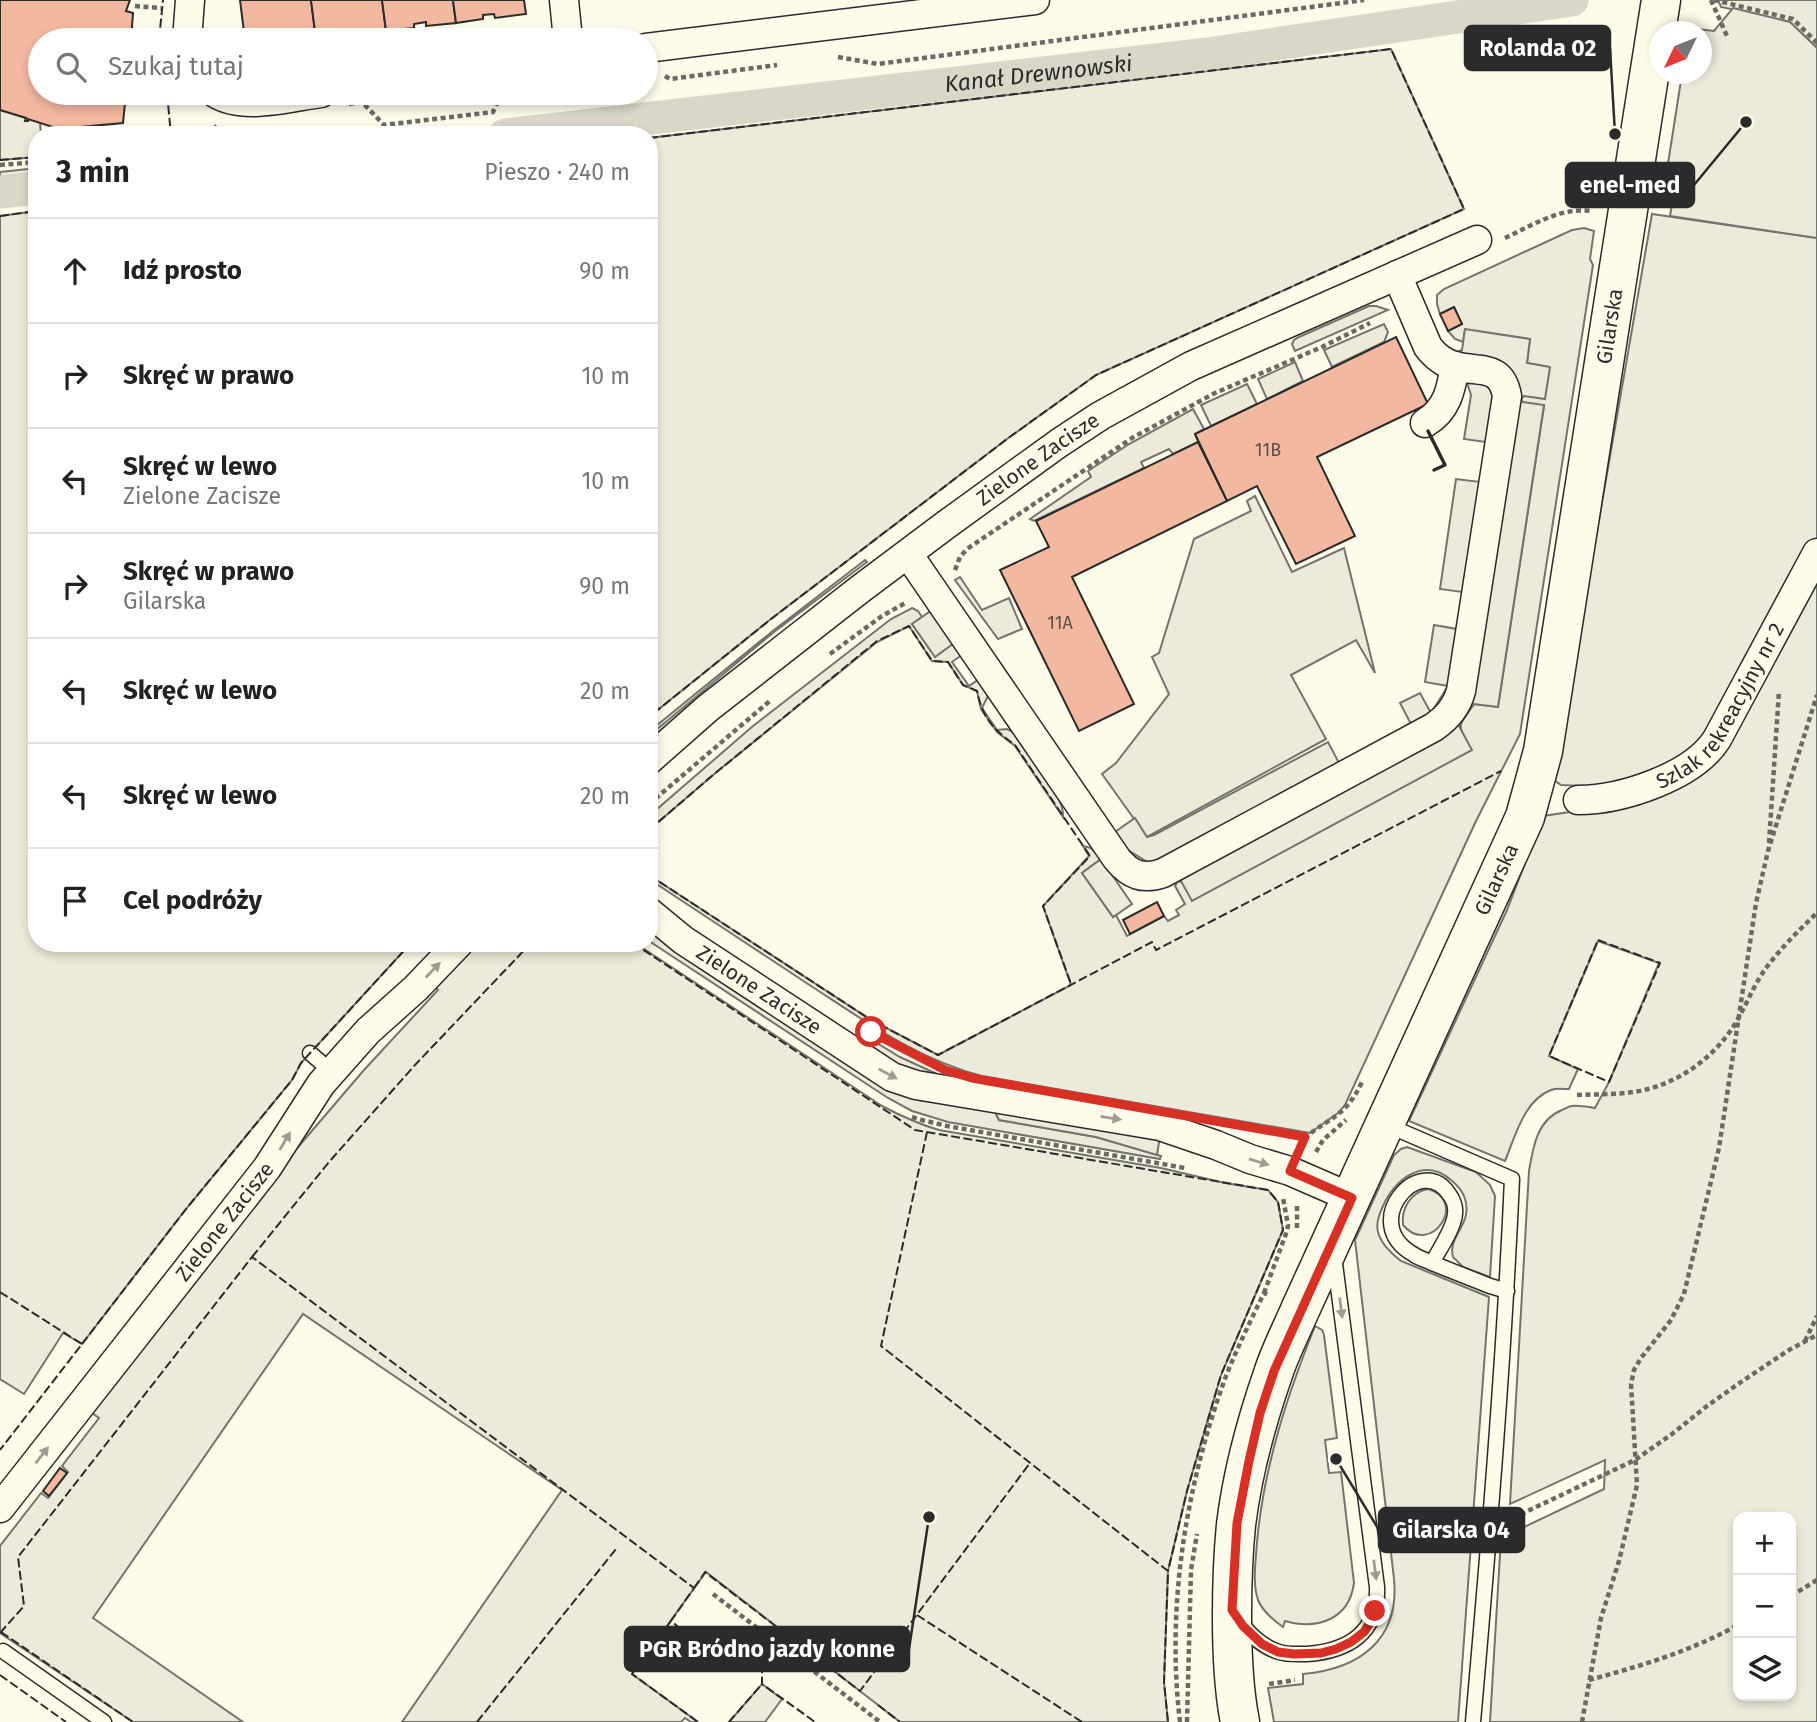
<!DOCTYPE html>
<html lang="pl">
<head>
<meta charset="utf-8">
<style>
  :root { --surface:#fff; --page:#f2f2f2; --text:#222; --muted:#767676; --line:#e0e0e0 }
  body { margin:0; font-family:"Fira Sans",sans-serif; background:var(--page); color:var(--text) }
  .controls { position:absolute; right:21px; bottom:21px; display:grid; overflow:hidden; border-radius:14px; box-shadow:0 4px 10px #0003 }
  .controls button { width:63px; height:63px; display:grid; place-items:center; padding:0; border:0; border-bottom:2px solid var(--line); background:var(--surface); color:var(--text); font:35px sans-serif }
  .compass { position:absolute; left:1649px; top:21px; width:63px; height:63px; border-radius:50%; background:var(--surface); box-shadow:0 4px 10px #0003; rotate:227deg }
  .stop { position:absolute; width:21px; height:21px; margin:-16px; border:5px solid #d93025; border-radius:50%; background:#fff }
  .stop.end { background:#d93025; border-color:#fff; box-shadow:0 2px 7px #0008 }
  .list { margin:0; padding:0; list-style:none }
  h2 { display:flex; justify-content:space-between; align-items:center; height:91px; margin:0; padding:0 28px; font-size:30px }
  h2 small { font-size:23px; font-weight:400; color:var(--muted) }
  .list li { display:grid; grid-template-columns:46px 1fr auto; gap:21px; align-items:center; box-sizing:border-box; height:105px; padding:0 28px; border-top:2px solid var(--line) }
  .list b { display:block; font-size:26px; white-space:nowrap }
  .list p { margin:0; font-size:23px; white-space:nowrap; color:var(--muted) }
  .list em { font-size:23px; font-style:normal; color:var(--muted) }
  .icon { flex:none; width:38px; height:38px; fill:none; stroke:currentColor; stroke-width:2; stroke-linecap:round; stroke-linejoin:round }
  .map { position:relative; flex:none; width:1817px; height:1722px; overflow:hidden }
  .search { position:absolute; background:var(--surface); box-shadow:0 4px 10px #0003; left:28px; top:28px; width:630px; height:77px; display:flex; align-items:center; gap:18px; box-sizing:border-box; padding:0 24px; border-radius:38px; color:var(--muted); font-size:26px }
  .panel { position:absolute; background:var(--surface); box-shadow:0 4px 10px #0003; left:28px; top:126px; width:630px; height:826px; border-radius:28px }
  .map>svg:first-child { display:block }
  .green { fill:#ecebdb; stroke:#74746e; stroke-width:2; fill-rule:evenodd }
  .parking { fill:#eceadb; stroke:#74746e; stroke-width:2 }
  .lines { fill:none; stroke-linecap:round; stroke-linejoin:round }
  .canal { stroke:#d8d7c9; stroke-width:33 }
  .building { fill:#f2b8a0; stroke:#2b2b2b; stroke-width:2 }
  .lane-casing { stroke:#2b2b2b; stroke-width:17 }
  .street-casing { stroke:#2b2b2b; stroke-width:31 }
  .secondary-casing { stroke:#2b2b2b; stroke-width:41 }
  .path { stroke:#6a6964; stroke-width:4.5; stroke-dasharray:5 3.5; stroke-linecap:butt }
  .lane { stroke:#fdfbea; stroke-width:14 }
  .street { stroke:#fdfbea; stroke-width:28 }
  .secondary { stroke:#fdfbea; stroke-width:38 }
  .fence { stroke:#2b2b2b; stroke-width:2; stroke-dasharray:9 3.5; stroke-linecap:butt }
  .wall { stroke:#2b2b2b; stroke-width:3.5 }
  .oneway { fill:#9e9d94 }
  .route { stroke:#d93025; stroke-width:9 }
  .labels { text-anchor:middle; stroke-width:5; stroke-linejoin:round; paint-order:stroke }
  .number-label { font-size:18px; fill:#5d4e48 }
  .street-label { font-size:21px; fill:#2b2b2b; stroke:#fdfbea }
  .water-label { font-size:23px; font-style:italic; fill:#2b2b2b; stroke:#fdfbea }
  .leader { fill:none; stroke:#2b2b2b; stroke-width:2.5 }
  .callout-dot { fill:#2b2b2b; stroke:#fdfbea; stroke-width:2.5 }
  .callout { fill:#2b2b2b; stroke:#2b2b2b; stroke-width:2.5 }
  .callout-label { font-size:23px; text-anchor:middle; font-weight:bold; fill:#fff }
</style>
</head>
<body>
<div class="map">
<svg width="1817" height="1722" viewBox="0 0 1817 1722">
  <rect width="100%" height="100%" fill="#fdfbea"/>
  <g class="green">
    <path d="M1718,0H1817V48L1790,22L1721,7Z"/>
    <path d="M1391,49L1464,209L1096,375L1007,439L771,619L649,717V138Z"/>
    <path d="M37,168V184L0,189V172Z"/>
    <path d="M37,211V943H411L301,1063L292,1080L186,1209L82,1344L63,1333L24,1394L0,1379V216Z"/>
    <path d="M1652,214L1817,238V538L1710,736L1694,755L1606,787L1561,785L1554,780Z"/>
    <path d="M1584,228L1594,231L1590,259L1593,265L1520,734L1476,821L1345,1105L1338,1113L1310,1133L982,1076C918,1060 865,1021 811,986C757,950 703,915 649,879V875L871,1020L938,1055L1071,985L1043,906L1089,856L1083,846L1091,848L1101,859L1082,873L1113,917L1116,915L1127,936L1164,916L1168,921L1179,915L1176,910L1185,904L1175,886L1178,881L1182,882L1471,750C1458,725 1456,727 1474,704L1498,707L1544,406L1522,402L1521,399L1549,367L1527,363L1530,339L1465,330L1463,342L1455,339L1448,331L1462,324L1454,307L1440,314L1437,304V295L1444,289L1572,230Z"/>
    <path d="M1369,306H1376L1388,310L1295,351L1292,344L1294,340L1299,337Z"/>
    <path d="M1384,324L1388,332L1384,342L1332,367L1324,350Z"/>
    <path d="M1295,362L1303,381L1267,399L1258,379Z"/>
    <path d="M1247,384L1257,404L1211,426L1201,405Z"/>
    <path d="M1193,409L1204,429L1195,434L1198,442L1173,454L1169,449L1141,462L1144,468L1034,521L1030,519L1091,477L1088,471L1129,444Z"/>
    <path d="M1255,496L1292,572L1344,548L1375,673L1356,640L1291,675L1326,739L1147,837L1102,774L1116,763L1169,694L1152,657L1159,653L1194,539L1251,511L1247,501Z"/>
    <path d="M865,560L867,562L774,632L649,736L651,730L774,630Z"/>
    <path d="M1817,569V1722H1490L1501,1538L1604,1489L1605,1460L1510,1504L1529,1171C1533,1147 1537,1120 1562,1110C1565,1109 1569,1106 1572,1106C1579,1105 1588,1107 1595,1108L1609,1082L1659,963L1598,941L1549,1056L1578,1069L1569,1089C1563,1089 1556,1088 1551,1090C1524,1100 1515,1137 1505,1161L1409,1121L1507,910L1543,816L1625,804L1691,773ZM1738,1517H1791V1696H1738Z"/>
    <path d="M960,577L982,610L1009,598L1022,629L998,639L955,580Z"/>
    <path d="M912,608L918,611L922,617L912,624L935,656L954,643L962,655L952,662L969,686L979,679L988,696L982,708L997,730L1007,729L1015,733C1028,752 1065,795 1063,817L1015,746L997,732L981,709L977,691L963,685L948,662L932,661L909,626L877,642L713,775L649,830V816L753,726L891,619Z"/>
    <path d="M649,928L910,1096L922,1101L925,1095L994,1110L999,1120L1096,1137L1161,1156L1160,1159L948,1122L912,1111L888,1098L649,941Z"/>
    <path d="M464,943H635L882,1106C901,1116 918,1124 939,1130L1161,1168L1225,1183L1268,1190L1278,1202L1283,1230L1221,1375L1187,1491L1168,1571L1164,1682L1168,1722H900L706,1572L632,1674L698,1722H691L685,1718L681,1722H402L562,1490L303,1314L93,1618L243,1722H133L0,1633V1546L41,1493L48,1498L68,1472L62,1466L99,1418L89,1411L275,1174L364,1070L438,990L431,983Z"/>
    <path d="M867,1037L900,1057L950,1080L929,1079L869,1052Z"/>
    <path d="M1407,1147L1476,1172L1490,1185L1495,1196L1490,1277L1463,1267L1453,1257C1447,1235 1475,1224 1464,1196C1461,1189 1456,1184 1451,1180C1424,1156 1394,1180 1383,1206C1379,1215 1376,1223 1378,1232C1381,1244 1392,1254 1401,1261L1489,1297L1458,1722H1274L1268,1688L1303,1684V1674C1359,1669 1400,1640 1394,1579L1355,1240L1394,1155L1401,1149Z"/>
    <path d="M1428,1189C1469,1200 1431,1258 1403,1225C1401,1208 1411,1192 1428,1189Z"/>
    <path d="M1315,1326L1322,1330L1324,1335L1337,1438L1325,1440L1329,1473L1341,1472L1354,1583C1349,1620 1317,1630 1285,1621L1283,1627C1273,1620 1263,1612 1258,1600C1252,1582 1256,1560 1257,1542C1264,1466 1287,1396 1315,1326Z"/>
    <path d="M762,1684L782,1699L765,1722H729Z"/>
  </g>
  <g class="parking">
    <path d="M1733,8L1790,22L1817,48V238L1670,216L1674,192L1667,170L1682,74H1702V32L1688,31L1689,28L1714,31Z"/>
    <path d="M0,110L40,122L41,135H37V157L0,160Z"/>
    <path d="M1465,329L1530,339L1527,363L1550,367L1545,399L1524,396L1521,399L1523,402L1544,405L1498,707L1474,704L1459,726L1472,750L1192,901L1181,881H1178L1128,850L1115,832L1135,818L1147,837L1154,835L1328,742L1339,763L1411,724L1400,703L1420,693L1431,713L1448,686L1425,682L1434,625L1457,629L1463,592L1440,589L1456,479L1480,482L1486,442L1464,439L1471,395L1457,352L1462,350Z"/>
    <path d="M932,610L954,643L935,657L912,624Z"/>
    <path d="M1101,859L1132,904L1113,917L1082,873Z"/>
    <path d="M992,1106L1160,1136L1157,1155L1096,1137L999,1120Z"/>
  </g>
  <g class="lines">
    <g class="canal">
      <path id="s1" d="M505,135L1208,54L1572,0"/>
      <path d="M0,192L37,188"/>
    </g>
  </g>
  <g class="building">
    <path d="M0,0H130L126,11L133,13L131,40H40V93H126L123,123L59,129L28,119V121H25L26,118L0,110Z"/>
    <path d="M240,0H311L316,40H245Z"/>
    <path d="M311,0H382L386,31L355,35V31L344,32V36L316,40Z"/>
    <path d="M382,0H453L456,23L426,26V22L414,24V28L386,31Z"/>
    <path d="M453,0H524L526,14L495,18L494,14L483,15V19L456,23Z"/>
    <path d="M1454,307L1462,324L1448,331L1440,314Z"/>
    <path d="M1396,337L1428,404L1317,457L1355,536L1296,564L1257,486L1227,501L1195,434Z"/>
    <path d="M1198,442L1227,501L1072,577L1134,704L1079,731L1000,570L1049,547L1036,521Z"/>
    <path d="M1157,902L1164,916L1130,934L1123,920Z"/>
    <path d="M60,1468L67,1473L49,1496L43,1491Z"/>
  </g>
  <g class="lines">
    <g class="lane-casing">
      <g id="lane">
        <path d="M310,1053L332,1072"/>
        <path d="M1387,1125L1512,1179C1504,1360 1489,1541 1473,1722"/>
        <path d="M1432,1263C1426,1260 1418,1258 1413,1254C1358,1223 1420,1151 1449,1194C1453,1199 1456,1207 1455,1214C1454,1228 1439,1250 1432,1263L1490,1286L1507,1291"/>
        <path d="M1241,1623C1251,1636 1263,1647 1279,1652C1288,1655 1298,1654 1307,1654C1348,1651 1379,1633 1377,1587L1334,1256"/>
        <path d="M3,1651L104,1722"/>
      </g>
    </g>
    <g class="street-casing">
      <g id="street">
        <path d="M564,0L568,40"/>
        <path d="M187,40L190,0"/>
        <path d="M646,48L1035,0"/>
        <path d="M215,93C243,111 290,97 321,93"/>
        <path d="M1425,423C1447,410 1451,390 1455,366"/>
        <path d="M908,554L1117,859C1130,875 1143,880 1163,873L1434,727C1447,718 1457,706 1461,691L1507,396C1501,363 1479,373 1455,366C1443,363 1435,356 1428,347L1397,275"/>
        <path id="s2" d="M649,760L708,708L859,590L947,524L1059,443L1100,416L1191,366L1477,240"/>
        <path id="s3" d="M1578,800C1621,800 1693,777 1717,739L1817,553"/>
        <path id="s4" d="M649,912L683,940L892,1077L916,1085L1160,1126L1216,1145L1250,1159L1290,1171L1352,1198"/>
        <path id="s5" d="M0,1508L267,1168L321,1084L368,1031L416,988L459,943"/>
      </g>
    </g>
    <g class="secondary-casing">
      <g id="secondary">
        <path id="s6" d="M1240,1722C1233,1687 1232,1652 1232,1616C1232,1585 1233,1555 1236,1525C1242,1476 1257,1420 1273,1374C1280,1352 1291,1331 1300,1310L1525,817L1543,751L1661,0"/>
      </g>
    </g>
    <g class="path">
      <path d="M1711,0L1727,36"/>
      <path d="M1714,0L1793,19L1817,43"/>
      <path d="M135,6L161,8"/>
      <path d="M838,57L878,64L1364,0"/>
      <path d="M665,76L670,79L777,65"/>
      <path d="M349,104L362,102L384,125L493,112L502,93"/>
      <path d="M207,135L217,126"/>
      <path d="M0,165L37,162"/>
      <path d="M1505,238C1533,225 1560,207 1592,211"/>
      <path d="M955,570L960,557L967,549L1132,438L1215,393L1322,347L1370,323"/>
      <path d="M830,654L882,616L907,602"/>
      <path d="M649,804L771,700"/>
      <path d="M1769,843L1779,691"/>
      <path d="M1577,1095C1602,1094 1628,1095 1652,1088C1688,1077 1719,1052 1738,1019C1747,1003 1755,983 1766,968C1781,948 1799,930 1817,913"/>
      <path d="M912,1117L922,1120L947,1126L1185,1168"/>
      <path d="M1268,1130L1305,1137"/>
      <path d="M1304,1138C1331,1117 1346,1116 1362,1082"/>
      <path d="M1316,1152L1323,1140L1346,1120"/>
      <path d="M1297,1206V1228"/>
      <path d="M1264,1293L1287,1231L1288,1225L1283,1198"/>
      <path d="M1805,1341L1817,1316"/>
      <path d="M1513,1518L1635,1460L1672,1434L1707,1406L1741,1382L1789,1350L1817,1335"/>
      <path d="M713,1594L880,1722"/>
      <path d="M1791,1596L1817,1580"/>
      <path d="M1589,1680C1641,1666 1691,1651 1738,1625"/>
      <path d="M1269,1684L1295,1680"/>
      <path d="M1180,1722C1166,1606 1186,1485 1226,1376C1237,1348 1251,1320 1264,1293L1270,1296"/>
      <path d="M1187,1722L1191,1570L1197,1534"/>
      <path d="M1582,1722L1601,1618L1619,1561L1637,1485L1631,1384L1634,1370L1641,1358L1671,1320L1684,1294L1719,1148L1756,903L1768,851L1817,695"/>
    </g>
    <use href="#lane" class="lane"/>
    <use href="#street" class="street"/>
    <use href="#secondary" class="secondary"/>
    <g class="fence">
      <path d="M159,40L163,0"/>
      <path d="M167,93L171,135"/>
      <path d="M649,138L1391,49L1464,209L1096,375L1007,439L771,619L649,717"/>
      <path d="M0,160L37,157"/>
      <path d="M0,216L37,211"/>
      <path d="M649,830L713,775L877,641L909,626L932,661L948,662L963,685L977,691C983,719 993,729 1015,745L1090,856L1043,906L1071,984"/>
      <path d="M649,875L871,1020L938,1055L1152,942L1156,950L1501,771"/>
      <path d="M1598,940L1660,963L1609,1082L1549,1056Z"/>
      <path d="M633,943L915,1130L1268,1190L1278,1202L1283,1230L1221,1375L1187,1491L1168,1571"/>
      <path d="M927,1132L881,1346L1168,1571L1164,1682L1168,1722"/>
      <path d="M252,1257L329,1162L415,1065L531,943"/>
      <path d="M0,1292L82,1344L0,1450"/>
      <path d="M82,1344L186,1209L292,1080L301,1063L411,943"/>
      <path d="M694,1588L705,1572L860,1691L1030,1463"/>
      <path d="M917,1615L1082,1722"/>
      <path d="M671,1621L632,1674L698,1722"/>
      <path d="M1,1632L133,1722"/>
      <path d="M0,1633L24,1606L18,1557L252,1257L694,1588L671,1621L682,1630L715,1631L762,1666V1684L815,1722"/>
      <path d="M0,1675L66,1722"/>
      <path d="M878,1705L900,1722"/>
      <path d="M477,1722L616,1549"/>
      <path d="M729,1722L762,1684"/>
    </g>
    <path class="wall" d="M1428,431L1445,465L1434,470"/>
  </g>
  <defs><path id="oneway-solid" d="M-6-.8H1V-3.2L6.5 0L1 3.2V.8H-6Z" transform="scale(1.75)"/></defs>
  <g class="oneway">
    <use href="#oneway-solid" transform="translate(433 970) rotate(-46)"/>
    <use href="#oneway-solid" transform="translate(888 1074) rotate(28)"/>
    <use href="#oneway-solid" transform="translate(1111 1118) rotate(9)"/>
    <use href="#oneway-solid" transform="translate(285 1141) rotate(-59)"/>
    <use href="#oneway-solid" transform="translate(1259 1162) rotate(17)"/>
    <use href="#oneway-solid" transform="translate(1341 1308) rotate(83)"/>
    <use href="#oneway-solid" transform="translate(42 1455) rotate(-52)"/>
    <use href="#oneway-solid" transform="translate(1375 1570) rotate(83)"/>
  </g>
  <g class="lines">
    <path class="route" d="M871,1032L945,1070L972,1078L1305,1137L1290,1171L1352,1198L1274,1371L1260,1413L1249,1461L1237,1523L1232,1610L1243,1626L1262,1644L1278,1652L1294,1654L1321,1653L1336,1649L1351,1642L1364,1632L1373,1618L1375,1611"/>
  </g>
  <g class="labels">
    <g class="number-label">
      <text x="1268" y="456">11B</text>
      <text x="1060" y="629">11A</text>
    </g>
    <g class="street-label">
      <text dy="7" stroke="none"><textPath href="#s6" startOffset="1463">Gilarska</textPath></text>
      <text dy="7" stroke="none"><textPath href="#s2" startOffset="492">Zielone Zacisze</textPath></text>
      <text dy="7" stroke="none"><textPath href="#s3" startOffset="184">Szlak rekreacyjny nr 2</textPath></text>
      <text dy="7" stroke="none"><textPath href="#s6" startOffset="896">Gilarska</textPath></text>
      <text dy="7" stroke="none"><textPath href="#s4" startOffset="135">Zielone Zacisze</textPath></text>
      <text dy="7" stroke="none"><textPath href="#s5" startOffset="364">Zielone Zacisze</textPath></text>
    </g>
    <g class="water-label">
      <text dy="8" stroke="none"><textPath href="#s1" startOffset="537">Kanał Drewnowski</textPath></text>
    </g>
  </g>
  <path class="leader" d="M1615 134L1610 48M1746 122L1694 185M1336 1459L1379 1530M929 1517L909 1649"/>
  <g class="callout-dot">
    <circle cx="1615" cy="134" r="7"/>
    <circle cx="1746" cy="122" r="7"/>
    <circle cx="1336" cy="1459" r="7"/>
    <circle cx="929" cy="1517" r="7"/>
  </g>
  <g class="callout">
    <rect x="1465" y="26" width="145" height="44" rx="7"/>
    <rect x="1566" y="163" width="128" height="44" rx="7"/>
    <rect x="1379" y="1508" width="145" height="44" rx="7"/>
    <rect x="625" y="1627" width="284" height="44" rx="7"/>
  </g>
  <g class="callout-label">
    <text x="1538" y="56">Rolanda 02</text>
    <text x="1630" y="193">enel-med</text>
    <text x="1451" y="1538">Gilarska 04</text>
    <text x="767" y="1657">PGR Bródno jazdy konne</text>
  </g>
</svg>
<div class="controls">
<button>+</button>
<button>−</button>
<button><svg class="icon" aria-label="layers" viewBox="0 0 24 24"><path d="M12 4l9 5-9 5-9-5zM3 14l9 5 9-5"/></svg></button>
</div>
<svg class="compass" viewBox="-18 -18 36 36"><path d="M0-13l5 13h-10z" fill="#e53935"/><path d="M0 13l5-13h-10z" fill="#767676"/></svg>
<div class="stop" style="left:871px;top:1032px"></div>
<div class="stop end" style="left:1375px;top:1611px"></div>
<div class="search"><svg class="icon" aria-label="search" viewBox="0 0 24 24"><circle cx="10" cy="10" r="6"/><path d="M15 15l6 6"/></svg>Szukaj tutaj</div>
<section class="panel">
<h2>3 min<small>Pieszo · 240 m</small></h2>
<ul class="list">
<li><svg class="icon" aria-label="ahead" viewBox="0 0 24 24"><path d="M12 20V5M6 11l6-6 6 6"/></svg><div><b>Idź prosto</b></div><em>90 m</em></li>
<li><svg class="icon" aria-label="right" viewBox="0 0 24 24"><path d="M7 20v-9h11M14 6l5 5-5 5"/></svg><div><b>Skręć w prawo</b></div><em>10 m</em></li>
<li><svg class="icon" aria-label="left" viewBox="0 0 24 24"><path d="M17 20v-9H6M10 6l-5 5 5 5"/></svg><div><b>Skręć w lewo</b><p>Zielone Zacisze</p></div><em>10 m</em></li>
<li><svg class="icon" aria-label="right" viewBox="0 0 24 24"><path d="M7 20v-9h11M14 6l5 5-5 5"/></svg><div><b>Skręć w prawo</b><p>Gilarska</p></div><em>90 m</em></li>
<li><svg class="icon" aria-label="left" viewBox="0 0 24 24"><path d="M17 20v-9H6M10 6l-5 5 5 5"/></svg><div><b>Skręć w lewo</b></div><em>20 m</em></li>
<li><svg class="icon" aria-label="left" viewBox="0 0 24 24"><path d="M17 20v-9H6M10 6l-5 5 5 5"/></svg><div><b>Skręć w lewo</b></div><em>20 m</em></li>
<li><svg class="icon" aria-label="arrive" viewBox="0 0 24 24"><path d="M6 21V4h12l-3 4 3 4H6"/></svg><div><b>Cel podróży</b></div></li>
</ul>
</section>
</div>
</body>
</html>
